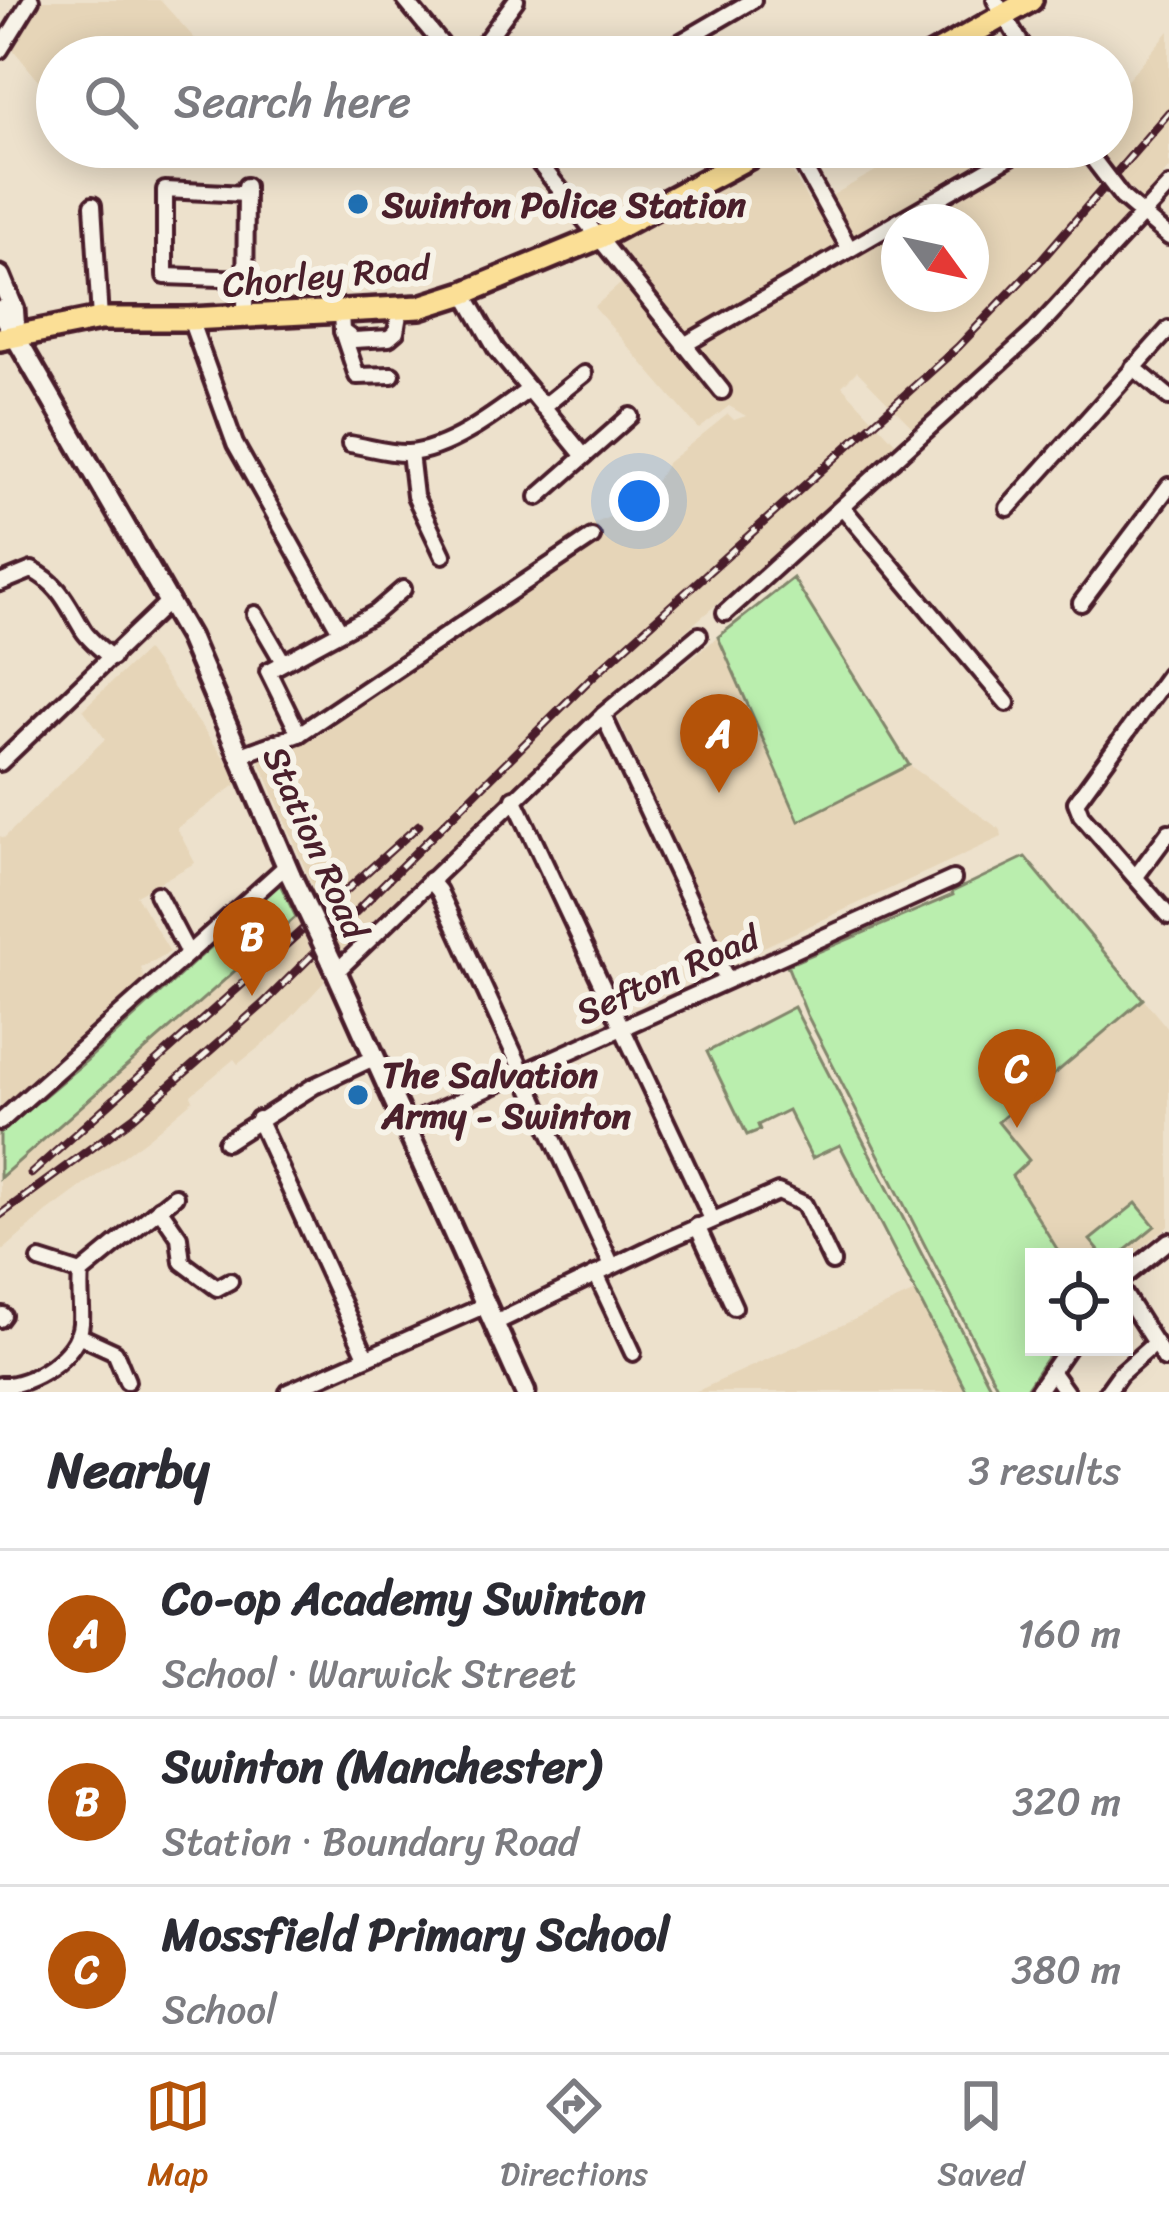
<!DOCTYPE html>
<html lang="en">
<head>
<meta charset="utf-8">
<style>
  :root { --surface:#fff; --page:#f2f2f3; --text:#2b2b33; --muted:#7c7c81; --line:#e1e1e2; --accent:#b45309 }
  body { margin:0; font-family:Sriracha,sans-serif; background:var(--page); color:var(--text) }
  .controls { position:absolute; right:36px; bottom:36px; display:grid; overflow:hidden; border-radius:0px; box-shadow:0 6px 30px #0003 }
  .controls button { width:108px; height:108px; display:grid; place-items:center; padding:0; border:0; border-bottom:3px solid var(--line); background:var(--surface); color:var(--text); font:60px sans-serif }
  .compass { position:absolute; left:881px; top:204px; width:108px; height:108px; border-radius:50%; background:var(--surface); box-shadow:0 6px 30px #0003; rotate:123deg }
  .you { position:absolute; left:639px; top:501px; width:42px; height:42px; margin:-30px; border:9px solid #fff; border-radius:50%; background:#1a73e8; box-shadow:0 0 0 18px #1a73e833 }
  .badge { display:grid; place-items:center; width:78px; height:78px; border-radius:50%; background:var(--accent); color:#fff; font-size:39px; font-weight:700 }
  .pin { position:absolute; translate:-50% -99px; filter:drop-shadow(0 3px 6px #0008) }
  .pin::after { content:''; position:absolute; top:63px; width:42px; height:36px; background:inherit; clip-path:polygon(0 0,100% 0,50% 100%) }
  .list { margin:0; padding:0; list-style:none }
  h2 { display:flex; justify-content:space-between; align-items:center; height:156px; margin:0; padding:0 48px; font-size:51px }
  h2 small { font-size:39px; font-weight:400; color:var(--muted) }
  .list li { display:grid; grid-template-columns:78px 1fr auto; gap:36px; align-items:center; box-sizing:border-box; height:168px; padding:0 48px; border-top:3px solid var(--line) }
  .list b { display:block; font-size:45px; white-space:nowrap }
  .list p { margin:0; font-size:39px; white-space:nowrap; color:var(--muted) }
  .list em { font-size:39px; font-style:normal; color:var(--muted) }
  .icon { flex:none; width:66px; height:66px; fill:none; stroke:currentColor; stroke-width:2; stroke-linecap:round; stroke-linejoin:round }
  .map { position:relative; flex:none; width:1169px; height:1392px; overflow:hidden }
  .search { position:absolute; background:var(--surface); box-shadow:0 6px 30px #0003; left:36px; right:36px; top:36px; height:132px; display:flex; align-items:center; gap:30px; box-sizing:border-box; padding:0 42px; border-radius:66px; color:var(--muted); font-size:45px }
  .sheet { height:660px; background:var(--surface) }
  nav { display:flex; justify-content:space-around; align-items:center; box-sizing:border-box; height:168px; border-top:3px solid var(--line); background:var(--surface); font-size:33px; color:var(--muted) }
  nav a { display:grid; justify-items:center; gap:6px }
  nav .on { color:var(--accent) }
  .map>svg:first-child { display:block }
  .built { fill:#e6d5b8; fill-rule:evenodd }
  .green { fill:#baeeae; stroke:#82866c; stroke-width:3 }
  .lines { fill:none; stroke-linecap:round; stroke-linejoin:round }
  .minor-casing { stroke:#4a1f2b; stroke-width:22 }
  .secondary-casing { stroke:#4a1f2b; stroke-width:27 }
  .primary-casing { stroke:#4a1f2b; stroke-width:30 }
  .minor { stroke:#f7f3e8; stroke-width:14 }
  .secondary { stroke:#f7f3e8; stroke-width:18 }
  .primary { stroke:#fbdf96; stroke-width:21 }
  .rail-casing { stroke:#4a1f2b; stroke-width:9 }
  .rail { stroke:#f7f3e8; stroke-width:4.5; stroke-dasharray:14; stroke-linecap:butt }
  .minor-bridge-casing { stroke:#4a1f2b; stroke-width:22; stroke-linecap:butt }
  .secondary-bridge-casing { stroke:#4a1f2b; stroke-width:27; stroke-linecap:butt }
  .minor-bridge { stroke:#f7f3e8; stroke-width:14 }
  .secondary-bridge { stroke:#f7f3e8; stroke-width:18 }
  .poi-dot { fill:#1f6fb2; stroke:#f7f3e8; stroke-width:4.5 }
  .labels { text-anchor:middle; stroke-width:12; stroke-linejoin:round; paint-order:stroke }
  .poi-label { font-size:36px; font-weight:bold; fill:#4a1f2b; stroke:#f7f3e8; text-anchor:start }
  .street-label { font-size:36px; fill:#4a1f2b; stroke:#f7f3e8 }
</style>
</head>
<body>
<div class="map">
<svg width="1169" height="1392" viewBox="0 0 1169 1392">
  <rect width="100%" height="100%" fill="#ede1cc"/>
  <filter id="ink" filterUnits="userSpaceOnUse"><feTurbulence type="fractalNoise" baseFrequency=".00833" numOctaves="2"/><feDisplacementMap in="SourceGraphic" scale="24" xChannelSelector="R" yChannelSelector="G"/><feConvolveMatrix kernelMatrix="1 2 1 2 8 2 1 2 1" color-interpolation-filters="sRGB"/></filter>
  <g filter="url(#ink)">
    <g class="built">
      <path d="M42,0H160L205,50L196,57H57V103L11,47Z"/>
      <path d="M1169,31V168L1143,200L1121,180L1097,147H1112V98Z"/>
      <path d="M918,147H1071L1106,198L1128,217L1000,353L916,431L857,371L842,386L900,448L596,707L340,952L258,757L320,734L472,625L538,562L576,532L645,501L667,463L728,414L734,420L746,416L729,406L699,429L594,307L633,273L613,247L783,156L814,211L831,196ZM899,222H971V294H899Z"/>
      <path d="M718,637L799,821L909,765L1001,830L1002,837L729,963L617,716Z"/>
      <path d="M146,650L241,781L177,828L195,863L136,895L170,952L141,968L146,982L0,1116V836L4,838L105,739L83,709Z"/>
      <path d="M1025,857L1169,1030V1226L1124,1261V1257H1034V1347H1054L1024,1392H1000L807,1015L787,965L953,895L952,892Z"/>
      <path d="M280,884L325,981L276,1034L238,1064L234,1059L191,1095L193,1100L148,1138L47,1212L0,1253V1133L86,1061Z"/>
      <path d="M915,1292L967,1392H695Z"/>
    </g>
    <g class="green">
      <path d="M793,578L909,765L799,821L718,637Z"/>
      <path d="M1025,857L1143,999L998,1122L1029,1160L1012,1176L1062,1257H1034V1347H1054L1024,1392H1000L807,1015L787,965L953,895L952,892Z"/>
      <path d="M280,884L296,917L0,1178V1133L86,1061Z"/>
      <path d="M794,1007L993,1392H967L840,1145L812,1158L788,1110L758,1125L760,1130L747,1135L707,1052Z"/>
      <path d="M1136,1203L1155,1226L1117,1257H1104L1090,1240Z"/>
    </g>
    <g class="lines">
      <g class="minor-casing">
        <g id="minor">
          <path d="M405,0L452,57"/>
          <path d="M995,0L1029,57"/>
          <path d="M0,50L31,0"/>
          <path d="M474,57L516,0"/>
          <path d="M655,57L753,0"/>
          <path d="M526,147L722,391"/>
          <path d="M793,147L849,248"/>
          <path d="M246,194L165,190V276L248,279"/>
          <path d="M1122,197L1169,237"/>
          <path d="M93,205L100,319"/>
          <path d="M464,293L496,349L583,455"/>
          <path d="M341,313L342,331L354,340L389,338L396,332L400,309"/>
          <path d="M245,316L246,186"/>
          <path d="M190,319L235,444L340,631"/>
          <path d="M342,331L357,376L392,375"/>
          <path d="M684,345L1027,147"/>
          <path d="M1133,367L1169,397"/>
          <path d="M543,407L584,374"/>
          <path d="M350,444C369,447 390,454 408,453C448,451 497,413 528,390"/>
          <path d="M410,453L415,496L443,555"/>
          <path d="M538,497L630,416"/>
          <path d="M843,508L1007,703"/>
          <path d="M1008,508L1169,329"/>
          <path d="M0,583L32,570C61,585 67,604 83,630C90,641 102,650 112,658"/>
          <path d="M1081,603L1169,486"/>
          <path d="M725,613L1033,333L1169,186"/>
          <path d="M255,614L283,662"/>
          <path d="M1169,674L1076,802L1081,815L1169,916"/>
          <path d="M603,715L727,980"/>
          <path d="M299,734L268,671L375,613L403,589"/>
          <path d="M241,755L299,734L592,537"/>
          <path d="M0,763L170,600"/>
          <path d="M514,798L712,1219"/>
          <path d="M1137,875L1169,832"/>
          <path d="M430,880L439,891L612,1266"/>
          <path d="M157,894L188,953"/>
          <path d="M337,971L603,715L699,635"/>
          <path d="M258,1119L366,1356"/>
          <path d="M0,1122L286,866"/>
          <path d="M406,1125L953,879"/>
          <path d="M226,1142L314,1086L376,1057"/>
          <path d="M159,1208L179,1237L182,1262L217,1288L230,1281"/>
          <path d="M697,1226L734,1307"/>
          <path d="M40,1260L81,1273"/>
          <path d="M596,1274L633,1353"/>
          <path d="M1124,1277L1169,1241"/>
          <path d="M1124,1294L1165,1359"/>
          <path d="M0,1319L3,1315"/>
          <path d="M495,1323L661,1243L778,1192L804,1204L832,1262"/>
          <path d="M78,1335L115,1352L127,1381"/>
          <path d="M1051,1371L1066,1392"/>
          <path d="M0,1385C30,1387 79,1356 81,1323C82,1306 79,1291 81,1273L175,1196"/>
          <path d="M288,1392L486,1305"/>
          <path d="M1037,1392L1068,1347"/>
          <path d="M1107,1392L1120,1374L1155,1343"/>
        </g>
      </g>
      <g class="secondary-casing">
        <g id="secondary">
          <path d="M0,276L14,310L15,325"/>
          <path d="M0,310L189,637L291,876"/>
          <path d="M331,960L525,1392"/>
        </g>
      </g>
      <g class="primary-casing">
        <g id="primary">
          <path d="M930,57L1031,0"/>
          <path d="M0,339L100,319H190L420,307L464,293L600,237L768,147"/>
        </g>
      </g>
      <use href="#minor" class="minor"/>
      <use href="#secondary" class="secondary"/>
      <use href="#primary" class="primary"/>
      <g class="rail-casing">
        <g id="rail">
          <path d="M31,1174L419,825"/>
          <path d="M0,1215L134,1117L263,1004L592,677L958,347L1042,259L1169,112"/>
        </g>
      </g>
      <use href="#rail" class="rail"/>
      <g class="minor-bridge-casing">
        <path id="minor-bridge" d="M1086,150L1122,197"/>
      </g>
      <g class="secondary-bridge-casing">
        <path id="secondary-bridge" d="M291,876L331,960"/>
      </g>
      <use href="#minor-bridge" class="minor-bridge"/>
      <use href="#secondary-bridge" class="secondary-bridge"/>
    </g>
  </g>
  <g class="poi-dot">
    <circle cx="358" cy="204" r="12"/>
    <circle cx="358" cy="1095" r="12"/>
  </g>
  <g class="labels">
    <g class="poi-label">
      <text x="382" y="217">Swinton Police Station</text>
      <text x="382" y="1087">The Salvation<tspan x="382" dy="41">Army - Swinton</tspan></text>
    </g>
    <g class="street-label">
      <text transform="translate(326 275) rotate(-5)" y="13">Chorley Road</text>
      <text transform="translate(316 842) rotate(66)" y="13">Station Road</text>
      <text transform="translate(667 974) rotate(-24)" y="13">Sefton Road</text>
    </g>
  </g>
</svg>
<div class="controls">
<button><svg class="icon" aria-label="locate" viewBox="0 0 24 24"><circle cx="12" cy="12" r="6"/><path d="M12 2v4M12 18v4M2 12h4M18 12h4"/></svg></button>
</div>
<svg class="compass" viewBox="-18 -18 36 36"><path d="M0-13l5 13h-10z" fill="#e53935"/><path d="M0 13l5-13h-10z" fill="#7c7c81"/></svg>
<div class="you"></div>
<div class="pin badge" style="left:719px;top:793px">A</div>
<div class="pin badge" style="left:252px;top:996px">B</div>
<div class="pin badge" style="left:1017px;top:1128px">C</div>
<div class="search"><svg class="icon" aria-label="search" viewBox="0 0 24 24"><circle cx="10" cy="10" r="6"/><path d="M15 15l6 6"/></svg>Search here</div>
</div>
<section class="sheet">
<h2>Nearby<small>3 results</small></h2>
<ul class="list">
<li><span class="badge">A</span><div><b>Co-op Academy Swinton</b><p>School · Warwick Street</p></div><em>160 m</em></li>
<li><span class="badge">B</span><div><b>Swinton (Manchester)</b><p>Station · Boundary Road</p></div><em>320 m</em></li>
<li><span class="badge">C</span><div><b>Mossfield Primary School</b><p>School</p></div><em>380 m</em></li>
</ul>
</section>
<nav>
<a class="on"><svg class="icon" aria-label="map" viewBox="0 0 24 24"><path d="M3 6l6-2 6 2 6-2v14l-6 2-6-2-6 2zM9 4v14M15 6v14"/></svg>Map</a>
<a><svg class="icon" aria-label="directions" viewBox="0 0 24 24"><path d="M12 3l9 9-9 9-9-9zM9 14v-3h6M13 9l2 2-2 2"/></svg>Directions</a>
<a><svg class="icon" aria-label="saved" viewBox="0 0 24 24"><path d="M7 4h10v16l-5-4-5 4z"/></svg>Saved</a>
</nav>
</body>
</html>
